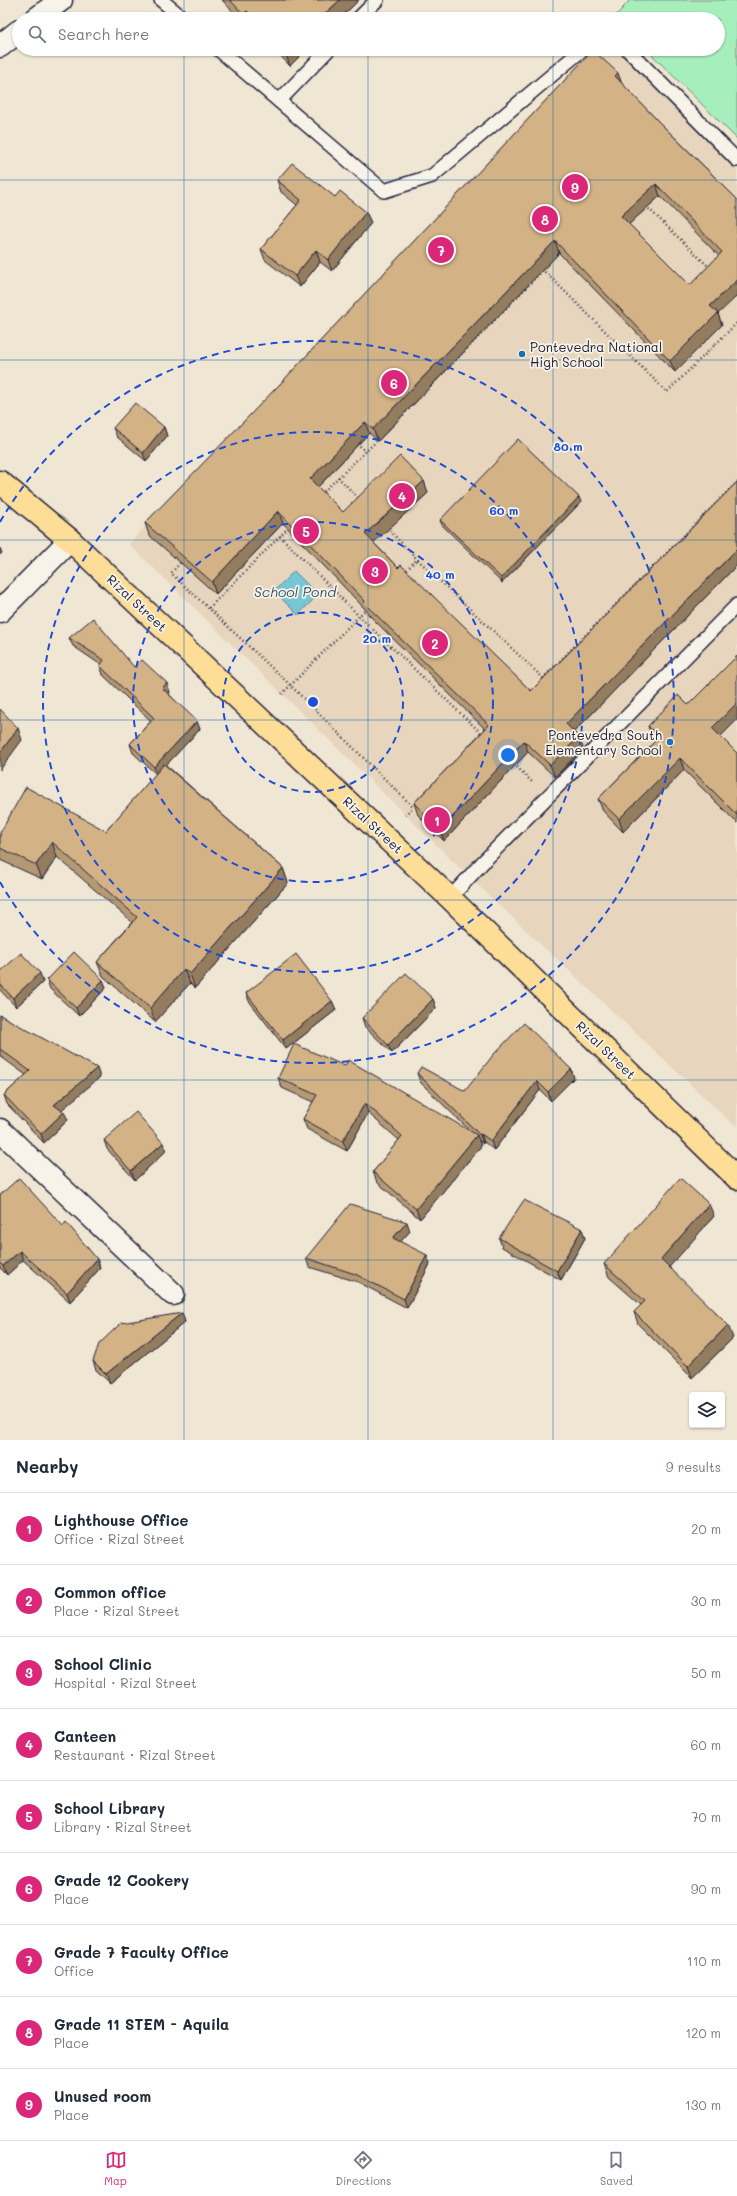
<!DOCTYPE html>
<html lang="en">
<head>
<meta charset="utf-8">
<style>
  :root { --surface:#fff; --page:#f2f2f3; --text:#1f2937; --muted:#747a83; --line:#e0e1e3; --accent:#db2777 }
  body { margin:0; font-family:Mali,sans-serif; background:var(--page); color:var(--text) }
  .controls { position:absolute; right:12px; bottom:12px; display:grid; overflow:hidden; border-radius:4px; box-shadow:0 1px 3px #0004 }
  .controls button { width:36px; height:36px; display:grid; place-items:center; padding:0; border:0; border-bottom:1px solid var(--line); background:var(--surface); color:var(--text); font:20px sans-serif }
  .you { position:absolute; left:508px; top:755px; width:14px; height:14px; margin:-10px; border:3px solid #fff; border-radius:50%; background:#1a73e8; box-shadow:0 0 0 6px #1a73e833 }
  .badge { display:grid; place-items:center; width:26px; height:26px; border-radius:50%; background:var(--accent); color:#fff; font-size:13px; font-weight:700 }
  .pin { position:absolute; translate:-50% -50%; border:2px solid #fff; box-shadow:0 1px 4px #0006 }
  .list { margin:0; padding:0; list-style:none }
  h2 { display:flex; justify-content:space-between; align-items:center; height:52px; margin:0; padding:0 16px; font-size:17px }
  h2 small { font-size:13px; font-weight:400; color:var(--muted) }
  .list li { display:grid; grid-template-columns:26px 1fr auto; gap:12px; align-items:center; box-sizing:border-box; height:72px; padding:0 16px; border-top:1px solid var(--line) }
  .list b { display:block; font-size:15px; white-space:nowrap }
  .list p { margin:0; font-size:13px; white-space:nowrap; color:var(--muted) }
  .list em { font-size:13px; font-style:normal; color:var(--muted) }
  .icon { flex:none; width:22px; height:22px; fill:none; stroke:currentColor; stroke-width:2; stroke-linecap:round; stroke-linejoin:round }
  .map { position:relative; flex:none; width:737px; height:1440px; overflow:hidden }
  .search { position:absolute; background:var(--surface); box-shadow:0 1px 3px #0004; left:12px; right:12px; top:12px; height:44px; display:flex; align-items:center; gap:10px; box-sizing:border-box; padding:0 14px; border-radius:22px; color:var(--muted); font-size:15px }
  .sheet { height:700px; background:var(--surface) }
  nav { display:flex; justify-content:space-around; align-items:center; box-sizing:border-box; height:56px; border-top:1px solid var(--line); background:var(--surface); font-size:11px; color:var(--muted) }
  nav a { display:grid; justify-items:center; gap:2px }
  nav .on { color:var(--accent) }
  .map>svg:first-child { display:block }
  .built { fill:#e7d6bd }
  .green { fill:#a6efbd; stroke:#64887c }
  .water { fill:#78c6d5; stroke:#568497 }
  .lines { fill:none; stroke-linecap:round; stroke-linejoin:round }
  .lane-casing { stroke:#22223b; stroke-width:16 }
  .street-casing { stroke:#22223b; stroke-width:25 }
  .highway-casing { stroke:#22223b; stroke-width:25 }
  .path { stroke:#22223b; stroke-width:2.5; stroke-dasharray:1 3; stroke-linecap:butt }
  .lane { stroke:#f7f3e8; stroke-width:13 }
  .street { stroke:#f7f3e8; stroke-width:22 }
  .highway { stroke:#fedd96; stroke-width:22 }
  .wall { fill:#b59973; stroke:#22223b; fill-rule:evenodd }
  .shaded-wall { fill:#947d5e; stroke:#22223b }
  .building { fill:#d3b286; stroke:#22223b; fill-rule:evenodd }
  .grid { fill:none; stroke:#1f6fb2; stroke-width:1; stroke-opacity:0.55 }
  .ring { fill:none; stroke:#1d4ed8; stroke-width:2; stroke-dasharray:7 5 }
  .poi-dot { fill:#1f6fb2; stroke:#f7f3e8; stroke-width:1.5 }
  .labels { text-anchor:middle; stroke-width:3.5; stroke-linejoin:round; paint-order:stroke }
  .poi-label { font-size:13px; fill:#22223b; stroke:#f7f3e8; text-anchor:start }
  .street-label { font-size:13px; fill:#22223b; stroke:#f7f3e8 }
  .water-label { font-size:14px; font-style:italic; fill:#3c5369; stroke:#f7f3e8 }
  .centre { fill:#1d4ed8; stroke:#f7f3e8; stroke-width:2 }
  .ring-label { font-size:12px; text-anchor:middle; font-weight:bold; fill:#1d4ed8; stroke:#f7f3e8; stroke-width:3.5; stroke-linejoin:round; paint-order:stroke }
</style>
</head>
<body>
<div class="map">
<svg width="737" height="1440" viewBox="0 0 737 1440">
  <rect width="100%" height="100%" fill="#f0e6d4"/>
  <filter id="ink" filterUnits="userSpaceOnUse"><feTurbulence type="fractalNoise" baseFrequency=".025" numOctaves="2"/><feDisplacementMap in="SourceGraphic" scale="8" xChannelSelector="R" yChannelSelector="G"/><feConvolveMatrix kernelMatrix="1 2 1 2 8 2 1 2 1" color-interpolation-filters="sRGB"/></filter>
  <g filter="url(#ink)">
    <path class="built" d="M592,49H623L737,163V1128L469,877L129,544Z"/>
    <path class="green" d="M630,0H737V139L646,49H718V19H616L614,18Z"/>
    <path class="water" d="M294,571L318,595L298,615L274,591Z"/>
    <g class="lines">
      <g class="lane-casing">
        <g id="lane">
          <path d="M161,0L184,19"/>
          <path d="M358,19L377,0"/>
          <path d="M218,49L384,191L432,176L583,49"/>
          <path d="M627,49L737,160"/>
          <path d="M279,101L329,49"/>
          <path d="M450,898L484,861L737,605"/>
        </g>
      </g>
      <g class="street-casing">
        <g id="street">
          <path d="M36,19L61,0"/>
          <path d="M0,46L19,31"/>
          <path d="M0,611L70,540"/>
          <path d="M0,1130L173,1294"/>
        </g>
      </g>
      <g class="highway-casing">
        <path id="highway" d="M0,482L70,540L450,898L737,1178"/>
      </g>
      <g class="path">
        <path d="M646,206L710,268"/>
        <path d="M542,269L667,392L737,323"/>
        <path d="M400,418L543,270"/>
        <path d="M357,443L366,452"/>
        <path d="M338,477L360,500"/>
        <path d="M321,494L380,438"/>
        <path d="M387,528L417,559"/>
        <path d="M280,536L359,616L483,735"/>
        <path d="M183,560L171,573L290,685L413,807"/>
        <path d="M404,573L417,559L543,678L737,482"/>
        <path d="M209,608L290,526"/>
        <path d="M282,694L367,608"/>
        <path d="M472,743L481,733"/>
        <path d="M514,764L532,782"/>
        <path d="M405,815L413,807"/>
      </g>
      <use href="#lane" class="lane"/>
      <use href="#street" class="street"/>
      <use href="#highway" class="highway"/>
    </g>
    <g class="wall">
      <path d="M222,0H359L339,19H240Z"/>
      <path d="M274,49H307L290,66Z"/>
      <path d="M621,83L659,122L737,199L718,314L722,325L675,372L559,253L378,441L369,433L318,487L343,512L424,481L428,493L373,542L398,568L531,691L737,482V565L574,732L583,748L555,777L528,752L444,841L418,815L414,803L485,729L368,614L366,610L283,523L216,594L149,535L145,523ZM660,196L719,256L690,285L629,224Z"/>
      <path d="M277,180L335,197L366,212L371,223L332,271L320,262L300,287L265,260L261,249L297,205L281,192Z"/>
      <path d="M164,427L167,436L146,461L117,437L113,428Z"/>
      <path d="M581,502L502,583L442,525L440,520Z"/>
      <path d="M69,638L134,667L170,692L169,694L200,729L166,765L283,868L288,883L195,988L190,983L155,1022L103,976L97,962L132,922L57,857L42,879L0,860V833L106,831L156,774L133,753L130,744L151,721L103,675L100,666L101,665L73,646Z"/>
      <path d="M648,726L720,737L737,753V823L684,770L623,832L603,811L598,799L655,741L652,738Z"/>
      <path d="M0,972L43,982L16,1007L0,990Z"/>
      <path d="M47,980H103L106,988L79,1016L50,989Z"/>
      <path d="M246,993L332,1001L336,1010L286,1049L249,1001Z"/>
      <path d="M433,999L436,1008L392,1053L365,1027L362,1018Z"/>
      <path d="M0,1015L100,1077L61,1110L68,1120L44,1143L7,1104L4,1095L26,1075L0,1056Z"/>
      <path d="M571,1069L574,1078L551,1101L540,1090L494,1150L484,1142L483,1144L479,1140L481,1146L420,1219L377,1182L373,1172L399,1140L368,1113L347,1151L307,1129L303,1119L313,1102L282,1088L278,1078L470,1131L420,1082L417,1073L465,1091Z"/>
      <path d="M104,1140L166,1151L135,1180L107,1149Z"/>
      <path d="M0,1195L63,1226L97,1259L100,1268L70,1302L23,1260L7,1275L0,1268Z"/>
      <path d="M714,1216L669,1267L733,1338L692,1378L638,1324L634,1312L641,1305L609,1277L604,1264Z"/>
      <path d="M410,1231L400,1242L430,1264L407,1308L358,1282L309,1267L306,1258Z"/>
      <path d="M499,1238H585L561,1280L502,1247Z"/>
      <path d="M182,1313L185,1322L110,1383L96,1370L93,1361Z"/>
    </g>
    <g class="shaded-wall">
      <path d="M340,0H359L339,19H319Z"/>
      <path d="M247,11L250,19H245L243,14Z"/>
      <path d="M288,49H307L290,66L285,52Z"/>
      <path d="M618,73L622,84L615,76Z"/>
      <path d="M656,184L660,196L625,228L621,216Z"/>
      <path d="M366,212L371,223L332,271L328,260Z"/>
      <path d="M555,241L559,253L378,441L373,429Z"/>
      <path d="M316,250L320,262L300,287L295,276Z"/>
      <path d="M737,280V296L718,314L722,325L675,372L670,361L710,306Z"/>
      <path d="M365,422L369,433L315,490L310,479Z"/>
      <path d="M164,427L167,436L146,461L143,453Z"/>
      <path d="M424,481L428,493L370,546L365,534Z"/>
      <path d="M579,497L581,502L502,583L501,578Z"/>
      <path d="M278,511L283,523L216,594L212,582Z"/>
      <path d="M0,548L2,553L0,555Z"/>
      <path d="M737,549V565L570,736L566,724Z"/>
      <path d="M167,683L170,692L166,697L162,688Z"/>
      <path d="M737,703V720L716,741L712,728Z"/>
      <path d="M197,721L200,729L157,775L154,767Z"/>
      <path d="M18,728L22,740L0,770V753Z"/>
      <path d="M579,737L583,748L555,777L550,765Z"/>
      <path d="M524,741L528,752L444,841L440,830Z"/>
      <path d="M680,758L684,770L623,832L619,819Z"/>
      <path d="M52,842L57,857L42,879L36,865Z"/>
      <path d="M283,868L288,883L195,988L190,974Z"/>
      <path d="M184,969L190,983L155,1022L150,1008Z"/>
      <path d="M40,973L43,982L16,1007L13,998Z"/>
      <path d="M103,980L106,988L79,1016L76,1008Z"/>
      <path d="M433,999L436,1008L392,1053L388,1045Z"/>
      <path d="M332,1001L336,1010L286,1049L283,1040Z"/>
      <path d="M97,1068L100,1077L57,1114L54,1105Z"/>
      <path d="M571,1069L574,1078L551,1101L548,1092Z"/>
      <path d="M537,1081L540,1090L494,1150L491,1141Z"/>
      <path d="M365,1103L368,1113L347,1151L343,1141Z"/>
      <path d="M64,1112L68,1120L44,1143L41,1134Z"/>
      <path d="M481,1134L484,1142L483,1144L480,1135Z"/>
      <path d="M477,1135L481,1146L420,1219L416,1209Z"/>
      <path d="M163,1143L166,1151L135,1180L131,1171Z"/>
      <path d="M709,1204L714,1216L666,1271L661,1259Z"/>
      <path d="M407,1222L410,1231L396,1247L393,1238Z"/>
      <path d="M582,1229L585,1238L561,1280L557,1271Z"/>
      <path d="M20,1251L23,1260L7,1275L3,1266Z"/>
      <path d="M427,1255L430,1264L407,1308L404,1299Z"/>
      <path d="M97,1259L100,1268L70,1302L67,1293Z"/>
      <path d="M182,1313L185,1322L110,1383L106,1374Z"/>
      <path d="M728,1325L733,1338L692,1378L688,1366Z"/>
    </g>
    <g class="building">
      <path d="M230,0H340L319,19H254L247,11L243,14Z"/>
      <path d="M282,49H288L285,52Z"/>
      <path d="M593,50L618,73L615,76L659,122L737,199V280L710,306L718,313L670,361L555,241L373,429L365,422L310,479L343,512L400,456L424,481L365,534L398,568L401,565L531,691L737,482V549L566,724L579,737L550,765L524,741L440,830L414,803L489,725L364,603L365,601L278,511L212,582L145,523L281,383ZM656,184L722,252L690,285L621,216Z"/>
      <path d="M292,163L335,197L340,191L366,212L328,260L316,250L295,276L261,249L301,200L277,180Z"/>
      <path d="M135,403L164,427L143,453L113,428Z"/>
      <path d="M518,439L579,497L501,578L440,520Z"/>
      <path d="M93,618L134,667L142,660L167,683L162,688L197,721L154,767L130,744L154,718L100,666L104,660L69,638Z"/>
      <path d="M737,656V703L712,728L737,753V815L680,758L619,819L598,799L659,737L648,726L678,695L688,705Z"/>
      <path d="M0,709L18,728L0,753Z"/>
      <path d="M164,764L283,868L190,974L184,969L150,1008L97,962L137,917L52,842L36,865L0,848V833L26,787L106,831Z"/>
      <path d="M74,952L103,980L76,1008L47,980Z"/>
      <path d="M21,953L40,973L13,998L0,984V972Z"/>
      <path d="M296,954L332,1001L283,1040L246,993Z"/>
      <path d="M406,973L433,999L388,1045L362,1018Z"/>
      <path d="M0,1015L97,1068L54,1105L64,1112L41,1134L4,1095L30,1071L0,1049Z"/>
      <path d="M524,1023L571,1069L548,1092L537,1081L491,1141L481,1134L480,1135L417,1073L421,1067L465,1091L494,1054Z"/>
      <path d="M294,1044L345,1066L348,1060L477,1135L416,1209L373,1172L402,1136L365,1103L343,1141L303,1119L317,1095L278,1078Z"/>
      <path d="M136,1112L163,1143L131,1171L104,1140Z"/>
      <path d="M19,1178L63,1226L66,1222L97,1259L67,1293L20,1251L3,1266L0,1262V1195Z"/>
      <path d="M680,1178L709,1204L661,1259L728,1325L688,1366L634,1312L645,1301L604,1264Z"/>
      <path d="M524,1200L582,1229L557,1271L499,1238Z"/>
      <path d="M350,1204L407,1222L393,1238L427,1255L404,1299L355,1274L306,1258Z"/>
      <path d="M182,1313L106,1374L93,1361L99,1344L121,1323Z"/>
    </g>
  </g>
  <path class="grid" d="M184,0V19M368,0V19M553,0V19M184,49V1440M368,49V1440M553,49V1440M0,180H737M0,360H737M0,540H737M0,720H737M0,900H737M0,1080H737M0,1260H737"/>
  <g class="ring">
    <circle cx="313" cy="702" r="90"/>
    <circle cx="313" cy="702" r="180"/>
    <circle cx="313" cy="702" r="270"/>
    <path d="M0 522A361 361 0 1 1 0 882"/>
  </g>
  <g class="poi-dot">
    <circle cx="522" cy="354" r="4"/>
    <circle cx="670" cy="742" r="4"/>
  </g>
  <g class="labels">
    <g class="poi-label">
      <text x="530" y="352">Pontevedra National<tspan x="530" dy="15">High School</tspan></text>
      <text x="662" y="740" text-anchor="end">Pontevedra South<tspan x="662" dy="15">Elementary School</tspan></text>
    </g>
    <g class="street-label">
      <text transform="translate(137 603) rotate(43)" y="5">Rizal Street</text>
      <text transform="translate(373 825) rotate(43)" y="5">Rizal Street</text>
      <text transform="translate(606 1050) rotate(44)" y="5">Rizal Street</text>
    </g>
    <g class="water-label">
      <text x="295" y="597">School Pond</text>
    </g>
  </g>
  <circle cx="313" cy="702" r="6" class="centre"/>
  <g class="ring-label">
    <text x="568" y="451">80 m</text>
    <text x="504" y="515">60 m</text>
    <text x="440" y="579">40 m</text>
    <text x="377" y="643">20 m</text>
  </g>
</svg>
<div class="controls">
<button><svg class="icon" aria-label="layers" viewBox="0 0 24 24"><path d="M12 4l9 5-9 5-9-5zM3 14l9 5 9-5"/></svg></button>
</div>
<div class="you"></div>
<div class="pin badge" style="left:437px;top:820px">1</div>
<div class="pin badge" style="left:435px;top:643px">2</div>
<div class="pin badge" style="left:375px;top:571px">3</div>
<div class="pin badge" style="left:402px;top:496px">4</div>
<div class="pin badge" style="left:306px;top:531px">5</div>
<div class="pin badge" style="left:394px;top:383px">6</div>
<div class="pin badge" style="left:441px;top:250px">7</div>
<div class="pin badge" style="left:545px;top:219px">8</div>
<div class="pin badge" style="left:575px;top:187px">9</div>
<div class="search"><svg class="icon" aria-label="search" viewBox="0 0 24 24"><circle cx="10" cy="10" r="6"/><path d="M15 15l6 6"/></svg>Search here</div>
</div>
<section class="sheet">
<h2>Nearby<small>9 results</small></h2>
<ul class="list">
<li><span class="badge">1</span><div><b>Lighthouse Office</b><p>Office · Rizal Street</p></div><em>20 m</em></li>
<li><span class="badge">2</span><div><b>Common office</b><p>Place · Rizal Street</p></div><em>30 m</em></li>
<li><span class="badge">3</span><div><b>School Clinic</b><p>Hospital · Rizal Street</p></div><em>50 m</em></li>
<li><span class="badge">4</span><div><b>Canteen</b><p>Restaurant · Rizal Street</p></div><em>60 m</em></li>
<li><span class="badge">5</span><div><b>School Library</b><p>Library · Rizal Street</p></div><em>70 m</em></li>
<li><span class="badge">6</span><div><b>Grade 12 Cookery</b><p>Place</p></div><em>90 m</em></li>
<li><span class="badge">7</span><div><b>Grade 7 Faculty Office</b><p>Office</p></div><em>110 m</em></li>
<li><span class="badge">8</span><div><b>Grade 11 STEM - Aquila</b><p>Place</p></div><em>120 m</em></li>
<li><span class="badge">9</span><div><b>Unused room</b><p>Place</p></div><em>130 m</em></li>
</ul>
</section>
<nav>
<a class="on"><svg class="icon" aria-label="map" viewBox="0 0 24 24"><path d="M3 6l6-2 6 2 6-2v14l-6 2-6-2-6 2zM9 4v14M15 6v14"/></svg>Map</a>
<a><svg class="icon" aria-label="directions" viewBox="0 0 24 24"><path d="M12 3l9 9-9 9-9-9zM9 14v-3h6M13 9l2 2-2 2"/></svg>Directions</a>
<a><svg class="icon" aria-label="saved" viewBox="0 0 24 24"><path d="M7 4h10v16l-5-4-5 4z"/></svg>Saved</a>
</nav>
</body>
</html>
